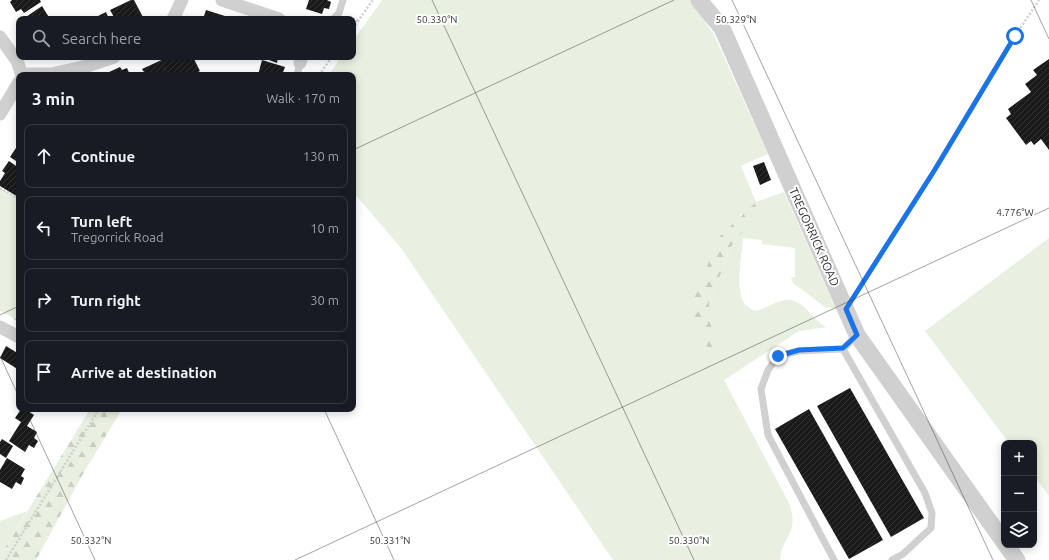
<!DOCTYPE html>
<html lang="en">
<head>
<meta charset="utf-8">
<style>
  :root { --surface:#171b24; --page:#242831; --text:#f1f3f6; --muted:#9ea1a6; --line:#363941 }
  body { margin:0; font-family:Ubuntu,sans-serif; background:var(--page); color:var(--text) }
  .controls { position:absolute; right:12px; bottom:12px; display:grid; overflow:hidden; border-radius:8px; box-shadow:0 2px 10px #0003 }
  .controls button { width:36px; height:36px; display:grid; place-items:center; padding:0; border:0; border-bottom:1px solid var(--line); background:var(--surface); color:var(--text); font:20px sans-serif }
  .stop { position:absolute; width:12px; height:12px; margin:-9px; border:3px solid #1a73e8; border-radius:50%; background:#fff }
  .stop.end { background:#1a73e8; border-color:#fff; box-shadow:0 1px 4px #0008 }
  .list { margin:0; padding:0; list-style:none }
  h2 { display:flex; justify-content:space-between; align-items:center; height:52px; margin:0; padding:0 16px; font-size:17px }
  h2 small { font-size:13px; font-weight:400; color:var(--muted) }
  .list li { display:grid; grid-template-columns:26px 1fr auto; gap:12px; align-items:center; box-sizing:border-box; height:64px; margin:0 8px 8px; padding:0 8px; border:1px solid var(--line); border-radius:8px }
  .list b { display:block; font-size:15px; white-space:nowrap }
  .list p { margin:0; font-size:13px; white-space:nowrap; color:var(--muted) }
  .list em { font-size:13px; font-style:normal; color:var(--muted) }
  .icon { flex:none; width:22px; height:22px; fill:none; stroke:currentColor; stroke-width:2; stroke-linecap:round; stroke-linejoin:round }
  .map { position:relative; flex:none; width:1049px; height:560px; overflow:hidden }
  .search { position:absolute; background:var(--surface); box-shadow:0 2px 10px #0003; left:16px; top:16px; width:340px; height:44px; display:flex; align-items:center; gap:10px; box-sizing:border-box; padding:0 14px; border-radius:8px; color:var(--muted); font-size:15px }
  .panel { position:absolute; background:var(--surface); box-shadow:0 2px 10px #0003; left:16px; top:72px; width:340px; height:340px; border-radius:8px }
  .map>svg:first-child { display:block }
  .green { fill:#e7f0e1; fill-rule:evenodd }
  .forest { fill:url(#forest-firs) }
  .building { fill:url(#building-hatch) }
  .lines { fill:none; stroke-linecap:round; stroke-linejoin:round }
  .path { stroke:#d0d0d0; stroke-width:2.5; stroke-dasharray:2 2; stroke-linecap:butt }
  .service { stroke:#d0d0d0; stroke-width:7 }
  .minor { stroke:#d0d0d0; stroke-width:13 }
  .tertiary { stroke:#d0d0d0; stroke-width:17 }
  .route { stroke:#1a73e8; stroke-width:5 }
  .ticks { fill:none; stroke:#333; stroke-width:1; stroke-opacity:0.45 }
  .labels { text-anchor:middle; stroke-width:4; stroke-linejoin:round; paint-order:stroke }
  .street-label { font-size:12px; fill:#333; stroke:#fff }
  .ticks-label { font-size:10px; text-anchor:middle; fill:#333; stroke:#fff; stroke-width:4; stroke-linejoin:round; paint-order:stroke }
</style>
</head>
<body>
<div class="map">
<svg width="1049" height="560" viewBox="0 0 1049 560">
  <defs>
    <pattern id="forest-firs" width="22" height="20" patternUnits="userSpaceOnUse"><rect width="22" height="20" fill="#e7f0e1"/><path d="M5 1l3.5 6h-7zM16 11l3.5 6h-7z" fill="#c7cec2"/></pattern>
    <pattern id="building-hatch" width="6" height="6" patternUnits="userSpaceOnUse"><rect width="6" height="6" fill="#1a1a1a"/><path d="M-1 1l2-2M0 6l6-6M5 7l2-2" fill="none" stroke="#333"/></pattern>
  </defs>
  <rect width="100%" height="100%" fill="#fff"/>
  <g class="green">
    <path d="M382,0H691L714,35L768,154L741,166L756,202L784,192L836,309L825,307L793,283L791,277H795V248L762,244V240L743,238C742,255 737,280 741,295C742,303 748,308 755,311C766,309 774,302 784,300C805,297 811,321 827,327L799,331L724,380L789,503C800,533 782,536 780,560H613L401,248L353,192V75H329L341,57H353V41ZM758,211L731,247L709,304V317L714,339L697,325L741,214Z"/>
    <path d="M0,188L19,199V321L0,311Z"/>
    <path d="M1049,238V496L1034,476V443H1009L925,331Z"/>
    <path d="M27,511L0,556V521Z"/>
  </g>
  <g class="forest">
    <path d="M756,202L758,211L731,247L709,304V317L714,339L717,367L693,316V301L719,237Z"/>
    <path d="M90,409H122L83,474L36,560H0V556Z"/>
  </g>
  <g class="building">
    <path d="M12,0H40L41,2L24,13L21,9L16,12L10,2Z"/>
    <path d="M131,0H134L144,19H115L110,10Z"/>
    <path d="M309,0H327L331,2L329,9L324,8L322,14L306,9Z"/>
    <path d="M42,6L50,19H23Z"/>
    <path d="M206,10L228,17L227,19H203Z"/>
    <path d="M106,12L109,19H92Z"/>
    <path d="M168,57H193L200,71L192,75H138L144,72L142,69Z"/>
    <path d="M261,57H278L277,63Z"/>
    <path d="M1049,59V150L1041,139L1034,145L1031,141L1026,145L1006,118L1011,114L1008,109L1031,92L1025,84L1037,75L1033,70Z"/>
    <path d="M262,60L285,67L282,75H258Z"/>
    <path d="M120,67L122,70L127,68L130,75H108L107,73Z"/>
    <path d="M16,148L19,150V163L10,157Z"/>
    <path d="M9,161L19,168L18,197L0,186V181L5,173L2,171Z"/>
    <path d="M764,162L771,180L760,185L753,166Z"/>
    <path d="M6,346L19,354V370L0,358Z"/>
    <path d="M850,388L924,518L891,537L817,406Z"/>
    <path d="M21,409H25L34,415L27,426L37,432L34,438L38,441L34,448L29,445L25,452L9,441L21,422L15,418Z"/>
    <path d="M809,409L883,540L849,559L775,429Z"/>
    <path d="M2,439L13,446L6,458L0,454V442Z"/>
    <path d="M7,458L25,469L21,476L24,478L21,485L16,482L12,489L0,482V470Z"/>
  </g>
  <g class="lines">
    <g class="path">
      <path d="M349,17L358,21"/>
      <path d="M353,28L373,0"/>
      <path d="M319,75L332,57"/>
      <path d="M0,188L19,199"/>
      <path d="M856,293L934,171L1015,36L1039,0"/>
      <path d="M15,320L19,313"/>
      <path d="M6,560L99,409"/>
    </g>
    <g class="service">
      <path d="M333,19L339,13L343,0"/>
      <path d="M297,75L300,63"/>
      <path d="M843,349L925,493L932,513L931,528L903,554L892,560"/>
      <path d="M834,560L768,435L761,389L768,370L778,356L799,351L843,349L857,335"/>
    </g>
    <g class="minor">
      <path d="M222,0L279,19"/>
      <path d="M173,19L182,0"/>
      <path d="M0,37L17,61L22,75"/>
      <path d="M300,63L302,57"/>
      <path d="M23,74H51L87,66L114,57"/>
      <path d="M0,114L19,82"/>
      <path d="M0,327L19,337"/>
    </g>
    <g class="tertiary">
      <path d="M699,0L722,28L857,335L1004,542"/>
      <path d="M1006,545L1017,560"/>
    </g>
  </g>
  <g class="lines">
    <path class="route" d="M778,356L799,350L843,348L857,335L846,309L934,171L1015,36"/>
  </g>
  <path class="ticks" d="M133,0L142,19M432,0L694,560M732,0L993,560M1031,0L1049,39M160,57L168,75M353,150L674,0M0,315L19,306M0,356L19,397M25,409L95,560M324,409L394,560M295,560L1049,208"/>
  <g class="labels">
    <g class="street-label">
      <text transform="translate(814 237) rotate(66)" y="4">TREGORRICK ROAD</text>
    </g>
  </g>
  <g class="ticks-label">
    <text x="437" y="23">50.330°N</text>
    <text x="736" y="23">50.329°N</text>
    <text x="1015" y="216">4.776°W</text>
    <text x="91" y="544">50.332°N</text>
    <text x="390" y="544">50.331°N</text>
    <text x="689" y="544">50.330°N</text>
  </g>
</svg>
<div class="controls">
<button>+</button>
<button>−</button>
<button><svg class="icon" aria-label="layers" viewBox="0 0 24 24"><path d="M12 4l9 5-9 5-9-5zM3 14l9 5 9-5"/></svg></button>
</div>
<div class="stop" style="left:1015px;top:36px"></div>
<div class="stop end" style="left:778px;top:356px"></div>
<div class="search"><svg class="icon" aria-label="search" viewBox="0 0 24 24"><circle cx="10" cy="10" r="6"/><path d="M15 15l6 6"/></svg>Search here</div>
<section class="panel">
<h2>3 min<small>Walk · 170 m</small></h2>
<ul class="list">
<li><svg class="icon" aria-label="ahead" viewBox="0 0 24 24"><path d="M12 20V5M6 11l6-6 6 6"/></svg><div><b>Continue</b></div><em>130 m</em></li>
<li><svg class="icon" aria-label="left" viewBox="0 0 24 24"><path d="M17 20v-9H6M10 6l-5 5 5 5"/></svg><div><b>Turn left</b><p>Tregorrick Road</p></div><em>10 m</em></li>
<li><svg class="icon" aria-label="right" viewBox="0 0 24 24"><path d="M7 20v-9h11M14 6l5 5-5 5"/></svg><div><b>Turn right</b></div><em>30 m</em></li>
<li><svg class="icon" aria-label="arrive" viewBox="0 0 24 24"><path d="M6 21V4h12l-3 4 3 4H6"/></svg><div><b>Arrive at destination</b></div></li>
</ul>
</section>
</div>
</body>
</html>
